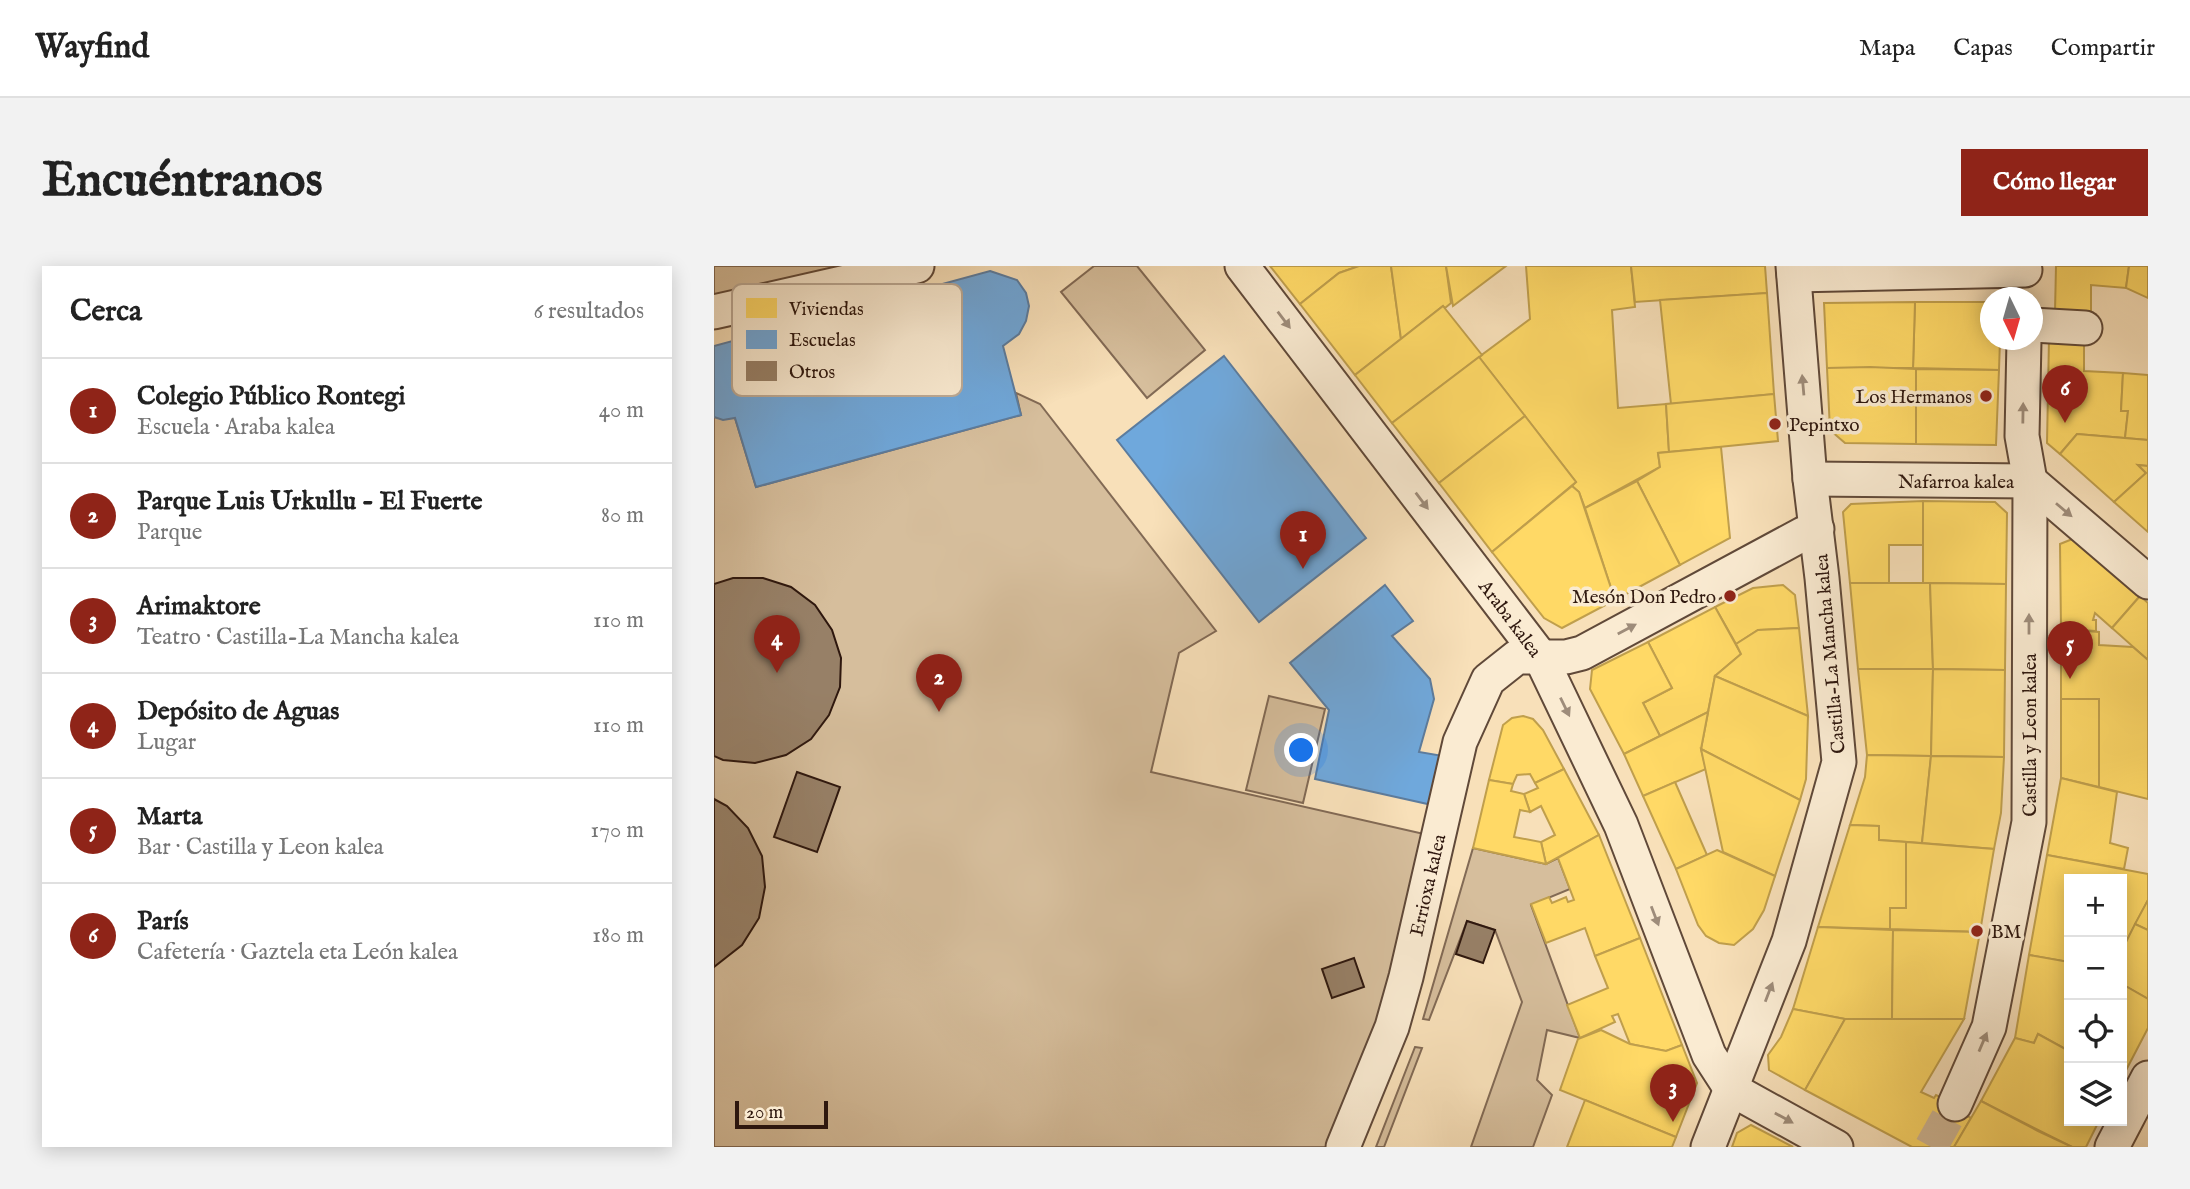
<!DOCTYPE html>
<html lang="es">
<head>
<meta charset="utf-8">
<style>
  :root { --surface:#fff; --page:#f2f2f2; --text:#222; --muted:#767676; --line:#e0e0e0; --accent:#8f2418 }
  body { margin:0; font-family:"IM FELL English",serif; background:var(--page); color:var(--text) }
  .controls { position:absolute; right:21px; bottom:21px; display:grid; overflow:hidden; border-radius:0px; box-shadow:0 4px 18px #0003 }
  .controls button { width:63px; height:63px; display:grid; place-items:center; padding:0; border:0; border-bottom:2px solid var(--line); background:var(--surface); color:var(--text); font:35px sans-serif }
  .compass { position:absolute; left:1266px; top:21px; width:63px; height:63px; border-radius:50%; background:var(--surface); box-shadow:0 4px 18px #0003; rotate:175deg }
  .scale { position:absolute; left:21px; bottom:18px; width:93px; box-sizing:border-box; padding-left:7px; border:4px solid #2e170e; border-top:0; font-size:19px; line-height:24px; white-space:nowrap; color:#2e170e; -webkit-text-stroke:5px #faebd2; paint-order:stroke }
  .you { position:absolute; left:588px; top:485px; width:24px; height:24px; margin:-18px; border:5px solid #fff; border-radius:50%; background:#1a73e8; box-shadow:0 0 0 10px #1a73e833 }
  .badge { display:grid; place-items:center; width:46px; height:46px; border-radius:50%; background:var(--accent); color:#fff; font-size:23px; font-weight:700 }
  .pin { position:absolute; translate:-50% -58px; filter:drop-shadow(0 2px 4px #0008) }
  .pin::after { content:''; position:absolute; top:37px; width:24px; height:21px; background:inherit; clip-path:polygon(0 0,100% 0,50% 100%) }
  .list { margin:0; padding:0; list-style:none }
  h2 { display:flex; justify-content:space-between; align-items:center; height:91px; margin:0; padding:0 28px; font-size:30px }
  h2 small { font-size:23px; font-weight:400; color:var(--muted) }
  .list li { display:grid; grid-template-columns:46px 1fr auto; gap:21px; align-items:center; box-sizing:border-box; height:105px; padding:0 28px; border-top:2px solid var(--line) }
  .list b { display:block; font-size:26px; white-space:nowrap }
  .list p { margin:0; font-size:23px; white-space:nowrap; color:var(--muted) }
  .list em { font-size:23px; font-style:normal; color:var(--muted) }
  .icon { flex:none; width:38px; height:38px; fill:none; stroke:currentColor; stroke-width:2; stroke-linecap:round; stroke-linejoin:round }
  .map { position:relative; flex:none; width:1434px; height:881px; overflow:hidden; border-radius:0px }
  header { display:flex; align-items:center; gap:42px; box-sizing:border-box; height:98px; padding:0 35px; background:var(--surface); border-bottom:2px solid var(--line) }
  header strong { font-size:33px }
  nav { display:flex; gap:38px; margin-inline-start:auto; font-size:24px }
  .intro { display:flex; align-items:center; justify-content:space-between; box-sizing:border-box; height:168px; padding:0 42px }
  h1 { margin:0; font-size:49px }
  .button { padding:18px 32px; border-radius:0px; background:var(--accent); color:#fff; font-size:24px; font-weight:700 }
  main { display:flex; gap:42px; padding:0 42px }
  aside { flex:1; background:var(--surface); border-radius:0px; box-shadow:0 4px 18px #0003 }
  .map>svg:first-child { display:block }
  .green { fill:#d6be9c; stroke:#826a55; stroke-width:2 }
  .homes { fill:#ffd966; stroke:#c09f4c; stroke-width:2 }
  .schools { fill:#6fa8dc; stroke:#5c7c9e; stroke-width:2 }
  .building { fill:#978067; stroke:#2e170e; stroke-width:2 }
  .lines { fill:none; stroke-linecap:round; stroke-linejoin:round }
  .minor-tunnel { stroke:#d0b897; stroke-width:33; stroke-dasharray:33 17; stroke-linecap:butt }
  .minor-casing { stroke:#604939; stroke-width:37 }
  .minor { stroke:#faebd2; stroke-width:33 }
  .oneway { fill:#9e8c7a }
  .poi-dot { fill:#8f2418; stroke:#faebd2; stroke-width:2.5 }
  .labels { text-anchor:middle; stroke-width:7; stroke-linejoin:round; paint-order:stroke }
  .poi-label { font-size:19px; fill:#2e170e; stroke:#faebd2; text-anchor:end }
  .street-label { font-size:19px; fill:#2e170e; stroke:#faebd2 }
  .key { fill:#faebd2; stroke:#bdab97; stroke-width:2 }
  .key-label { font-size:19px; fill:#2e170e }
</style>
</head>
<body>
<header>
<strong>Wayfind</strong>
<nav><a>Mapa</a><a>Capas</a><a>Compartir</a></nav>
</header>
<div class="intro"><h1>Encuéntranos</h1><a class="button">Cómo llegar</a></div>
<main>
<aside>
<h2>Cerca<small>6 resultados</small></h2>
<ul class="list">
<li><span class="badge">1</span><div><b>Colegio Público Rontegi</b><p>Escuela · Araba kalea</p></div><em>40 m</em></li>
<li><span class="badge">2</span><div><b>Parque Luis Urkullu - El Fuerte</b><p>Parque</p></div><em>80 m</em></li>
<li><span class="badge">3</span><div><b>Arimaktore</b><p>Teatro · Castilla-La Mancha kalea</p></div><em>110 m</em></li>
<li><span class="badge">4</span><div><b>Depósito de Aguas</b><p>Lugar</p></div><em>110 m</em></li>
<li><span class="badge">5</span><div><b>Marta</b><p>Bar · Castilla y Leon kalea</p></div><em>170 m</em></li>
<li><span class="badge">6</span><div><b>París</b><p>Cafetería · Gaztela eta León kalea</p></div><em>180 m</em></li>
</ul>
</aside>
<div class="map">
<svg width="1434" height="881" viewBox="0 0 1434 881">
  <rect width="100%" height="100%" fill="#f8e0b9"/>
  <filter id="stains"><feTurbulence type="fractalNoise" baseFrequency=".00286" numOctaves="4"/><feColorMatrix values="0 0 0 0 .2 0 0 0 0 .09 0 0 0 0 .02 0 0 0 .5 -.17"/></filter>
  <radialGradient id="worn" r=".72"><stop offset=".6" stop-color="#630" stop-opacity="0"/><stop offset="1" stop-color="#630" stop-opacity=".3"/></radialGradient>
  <g class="green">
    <path d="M0,0H147L0,30Z"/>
    <path d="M380,0H423L491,84L433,132L347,26Z"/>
    <path d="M302,127L326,138L502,365L465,387L437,506L710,568L678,709L629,855L615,881H0V151L21,152L42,221L307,149Z"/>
    <path d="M555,430L611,443L589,537L532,524Z"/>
    <path d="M759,582L832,598L844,592L856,623L817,639L866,772L833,764L823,814L838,829L819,881H757L808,736L781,664L753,655L715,754L709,753Z"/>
    <path d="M701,781L708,782L670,881H662Z"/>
  </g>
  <g class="homes">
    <path d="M556,0H645L625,7L586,38Z"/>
    <path d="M645,0H677L687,73L641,109L586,38L625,7Z"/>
    <path d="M677,0H732L737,37L731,42L729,40L687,73Z"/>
    <path d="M732,0H792L739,40Z"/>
    <path d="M812,0H917L921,41L898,44L904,142L952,138L955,186L944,187L946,201L871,242L865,226L858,220L862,216L765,91L816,53Z"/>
    <path d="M917,0H1051L1053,27L921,36Z"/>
    <path d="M1342,0H1415L1412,22L1377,19V49L1341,46Z"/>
    <path d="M1415,0H1434V32L1412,22Z"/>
    <path d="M1053,27L1060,128L957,138L946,34Z"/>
    <path d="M1201,36H1276V74H1286L1285,104L1199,102Z"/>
    <path d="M1201,36L1199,102H1113L1110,37Z"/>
    <path d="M729,40L768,89L678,157L641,109Z"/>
    <path d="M1335,72L1370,75V105L1409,107L1407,145H1414L1411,172L1363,168L1346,188L1333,177Z"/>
    <path d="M765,91L811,150L725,217L678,157Z"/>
    <path d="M1156,101L1202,103V178L1131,177L1116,164L1113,102Z"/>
    <path d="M1202,103L1285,104L1282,179L1202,178Z"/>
    <path d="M1409,107L1434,109V174L1411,172L1414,145H1407Z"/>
    <path d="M1060,128L1064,175L955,186L952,138Z"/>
    <path d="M811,150L862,216L778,286L725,217Z"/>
    <path d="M1363,168L1434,174V200L1424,199L1432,207L1400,236L1346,188Z"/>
    <path d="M1007,181L1016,272L966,299L923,215L946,201L944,187Z"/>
    <path d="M1424,199L1434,200V266L1400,236L1432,207Z"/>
    <path d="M923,215L966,299L901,334L871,242Z"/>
    <path d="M858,220L865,226L901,334L848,362L830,352L778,286Z"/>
    <path d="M1209,235V279H1175V317H1136L1129,246L1137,238Z"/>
    <path d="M1209,235L1281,236L1293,247L1292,318L1209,317Z"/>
    <path d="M1361,272L1426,330L1398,362L1381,347L1379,354H1382V365L1347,363L1346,278Z"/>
    <path d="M1136,317H1216L1219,403H1144Z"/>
    <path d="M1216,317L1292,318L1291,404L1219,403Z"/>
    <path d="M1069,319L1081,329L1085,362L1044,364L1022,378L1001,341L1039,322Z"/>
    <path d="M1426,330L1434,337V394L1398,362Z"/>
    <path d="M1001,341L1027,388L1001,410L994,446L946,470L929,437L958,422L934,376Z"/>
    <path d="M1085,362L1094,450L1001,410L1027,388L1022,378L1044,364Z"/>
    <path d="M1347,363L1385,366V379L1419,381L1434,394V533L1385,521V433H1347Z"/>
    <path d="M934,376L958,422L929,437L946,470L910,488L876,423L878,404Z"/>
    <path d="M1144,403H1219L1217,490L1153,489Z"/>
    <path d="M1219,403L1291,404L1290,491L1217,490Z"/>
    <path d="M1001,410L1094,450L1092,513L1086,534L987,483Z"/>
    <path d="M1347,433H1385V521L1347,512Z"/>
    <path d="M994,446L987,483L992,503L929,530L910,488Z"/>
    <path d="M809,450L819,453L829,464L850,503L821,517L816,508L803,509L799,518L775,514L789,459L798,452Z"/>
    <path d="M987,483L1086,534L1061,610L1009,586Z"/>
    <path d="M1153,489L1217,490L1208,577L1165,574V560L1136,559L1151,511Z"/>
    <path d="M1217,490L1290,491L1287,547L1280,583L1208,577Z"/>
    <path d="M850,503L885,569L832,598L827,576L841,569L827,540L816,546L810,528L824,522L821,517Z"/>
    <path d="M1347,512L1403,526L1396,577L1414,582L1410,603L1333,589Z"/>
    <path d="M775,514L799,518L797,525L810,528L816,546L806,544L800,571L827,576L832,598L759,582Z"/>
    <path d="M961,516L993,589L962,603L929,530Z"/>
    <path d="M1136,559L1165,560V574L1192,576V642H1176V663L1104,661Z"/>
    <path d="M885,569L926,672L881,690L871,662L832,677L817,638L835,631L838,637L852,631L854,636L860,634L844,592Z"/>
    <path d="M1192,576L1280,583L1266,666L1176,663V642H1192Z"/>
    <path d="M1003,584L1061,610L1050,644L1039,663L1020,679L1005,677L992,670L984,659L962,603Z"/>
    <path d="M1333,589L1434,608V634L1408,684V613H1355V696L1315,689Z"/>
    <path d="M1434,634V664L1421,658Z"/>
    <path d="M1421,658L1434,664V733L1408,718V684Z"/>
    <path d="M1104,661L1179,664L1178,753H1131L1079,743Z"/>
    <path d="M1179,664L1266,666L1250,753H1178Z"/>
    <path d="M926,672L968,779L952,785L916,778L904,748L898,750L901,756L866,772L853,739L894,722L881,690Z"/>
    <path d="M1315,689L1355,696V785L1324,768L1320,777L1301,772Z"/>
    <path d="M1408,718L1434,733V762L1408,812Z"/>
    <path d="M1079,743L1131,753L1091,824L1055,804L1054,789L1067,771Z"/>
    <path d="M1131,753H1250L1207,826L1220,832L1222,829L1241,838L1244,845L1257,852L1240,881H1198L1091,824Z"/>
    <path d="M887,764L916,778L952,785L968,779L983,817L962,871L846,824L864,773Z"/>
    <path d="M1324,768L1355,785V855H1385L1372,881H1358L1267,835L1301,772L1320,777Z"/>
    <path d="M871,834L962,871L958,881H853Z"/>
    <path d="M1267,835L1324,865L1358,881H1240Z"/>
    <path d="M1037,859L1079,881H1018L1023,867Z"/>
  </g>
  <g class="schools">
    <path d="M276,5L303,14L312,27L315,40L312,55L305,68L289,80L307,149L42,221L21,152L9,154L0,151V80Z"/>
    <path d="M510,90L652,272L545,356L403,174Z"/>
    <path d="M671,319L699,355L678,370L716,413L720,433L705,486L729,490L718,539L601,513L615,444L576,397Z"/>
  </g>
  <g class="building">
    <path d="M19,312H49L77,321L101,339L118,364L127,392L126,421L115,449L97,473L72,489L41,497L9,494L0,490V318Z"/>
    <path d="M83,506L126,521L103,586L60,571Z"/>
    <path d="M0,533L13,540L34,562L48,590L51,621L45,652L28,679L0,701Z"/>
    <path d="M753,655L781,664L769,697L742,688Z"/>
    <path d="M640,692L650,721L618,732L608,703Z"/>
  </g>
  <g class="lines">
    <path class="minor-tunnel" d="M1217,881L1241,838"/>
    <g class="minor-casing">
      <g id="minor">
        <path d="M528,0L826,390L907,559L995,789L1017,823L1122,881"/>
        <path d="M1080,9L1311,4"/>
        <path d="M0,46L203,0"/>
        <path d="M1318,59L1371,62"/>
        <path d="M1096,213L1316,215L1434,316"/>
        <path d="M1241,838L1275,761L1315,556L1316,215L1308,170L1310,74"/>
        <path d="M629,881L678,761L692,711L746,476L774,414L803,391H852L868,387L1089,268L1103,263"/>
        <path d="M994,881L1075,675L1125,496L1108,312L1096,213L1079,0"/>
        <path d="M1398,881L1434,812"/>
      </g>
    </g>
    <use href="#minor" class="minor"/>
  </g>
  <defs><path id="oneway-solid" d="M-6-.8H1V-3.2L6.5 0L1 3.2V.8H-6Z" transform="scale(1.75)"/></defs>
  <g class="oneway">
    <use href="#oneway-solid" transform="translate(570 54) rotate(53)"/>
    <use href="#oneway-solid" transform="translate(1089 119) rotate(-95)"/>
    <use href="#oneway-solid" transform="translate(1309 147) rotate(-89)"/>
    <use href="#oneway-solid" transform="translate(708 235) rotate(53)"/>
    <use href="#oneway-solid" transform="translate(1350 244) rotate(40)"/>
    <use href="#oneway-solid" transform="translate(1315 358) rotate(-90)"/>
    <use href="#oneway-solid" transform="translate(913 363) rotate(-28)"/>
    <use href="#oneway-solid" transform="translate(851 441) rotate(64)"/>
    <use href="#oneway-solid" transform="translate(941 650) rotate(69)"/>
    <use href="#oneway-solid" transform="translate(1055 726) rotate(-69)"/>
    <use href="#oneway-solid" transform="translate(1269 776) rotate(-67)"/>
    <use href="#oneway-solid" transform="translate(1070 852) rotate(29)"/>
  </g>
  <g class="poi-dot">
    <circle cx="1272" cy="130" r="7"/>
    <circle cx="1061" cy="158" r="7"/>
    <circle cx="1016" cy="330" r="7"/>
    <circle cx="1263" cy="665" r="7"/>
  </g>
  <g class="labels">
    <g class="poi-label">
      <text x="1258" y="137">Los Hermanos</text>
      <text x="1075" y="165" text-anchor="start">Pepintxo</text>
      <text x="1002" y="337">Mesón Don Pedro</text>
      <text x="1277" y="672" text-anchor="start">BM</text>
    </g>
    <g class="street-label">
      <text x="1242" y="222">Nafarroa kalea</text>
      <text transform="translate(797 352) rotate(53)" y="7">Araba kalea</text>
      <text transform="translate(1115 388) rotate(-95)" y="7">Castilla-La Mancha kalea</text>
      <text transform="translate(1315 469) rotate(-90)" y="7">Castilla y Leon kalea</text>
      <text transform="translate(713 619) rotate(-77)" y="7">Errioxa kalea</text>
    </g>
  </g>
  <rect x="18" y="18" width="230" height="112" rx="10" class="key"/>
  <rect x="32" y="32" width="31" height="20" fill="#ffd966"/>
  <rect x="32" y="64" width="31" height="19" fill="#6fa8dc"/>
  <rect x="32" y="95" width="31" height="20" fill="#978067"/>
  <g class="key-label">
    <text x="75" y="49">Viviendas</text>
    <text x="75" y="80">Escuelas</text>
    <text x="75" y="112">Otros</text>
  </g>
  <rect width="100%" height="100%" filter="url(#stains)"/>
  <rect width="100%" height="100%" fill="url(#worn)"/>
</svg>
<div class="controls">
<button>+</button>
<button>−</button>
<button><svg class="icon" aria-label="locate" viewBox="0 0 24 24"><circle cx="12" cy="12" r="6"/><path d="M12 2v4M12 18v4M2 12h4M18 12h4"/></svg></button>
<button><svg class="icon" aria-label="layers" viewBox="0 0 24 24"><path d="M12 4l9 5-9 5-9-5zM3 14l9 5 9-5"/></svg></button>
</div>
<svg class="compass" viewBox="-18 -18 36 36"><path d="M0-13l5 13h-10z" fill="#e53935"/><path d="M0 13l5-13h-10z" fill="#767676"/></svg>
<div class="scale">20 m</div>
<div class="you"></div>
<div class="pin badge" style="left:589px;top:303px">1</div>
<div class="pin badge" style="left:225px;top:446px">2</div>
<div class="pin badge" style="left:959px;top:856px">3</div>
<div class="pin badge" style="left:63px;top:407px">4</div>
<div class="pin badge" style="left:1356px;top:413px">5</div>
<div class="pin badge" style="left:1351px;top:157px">6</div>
</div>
</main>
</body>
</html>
